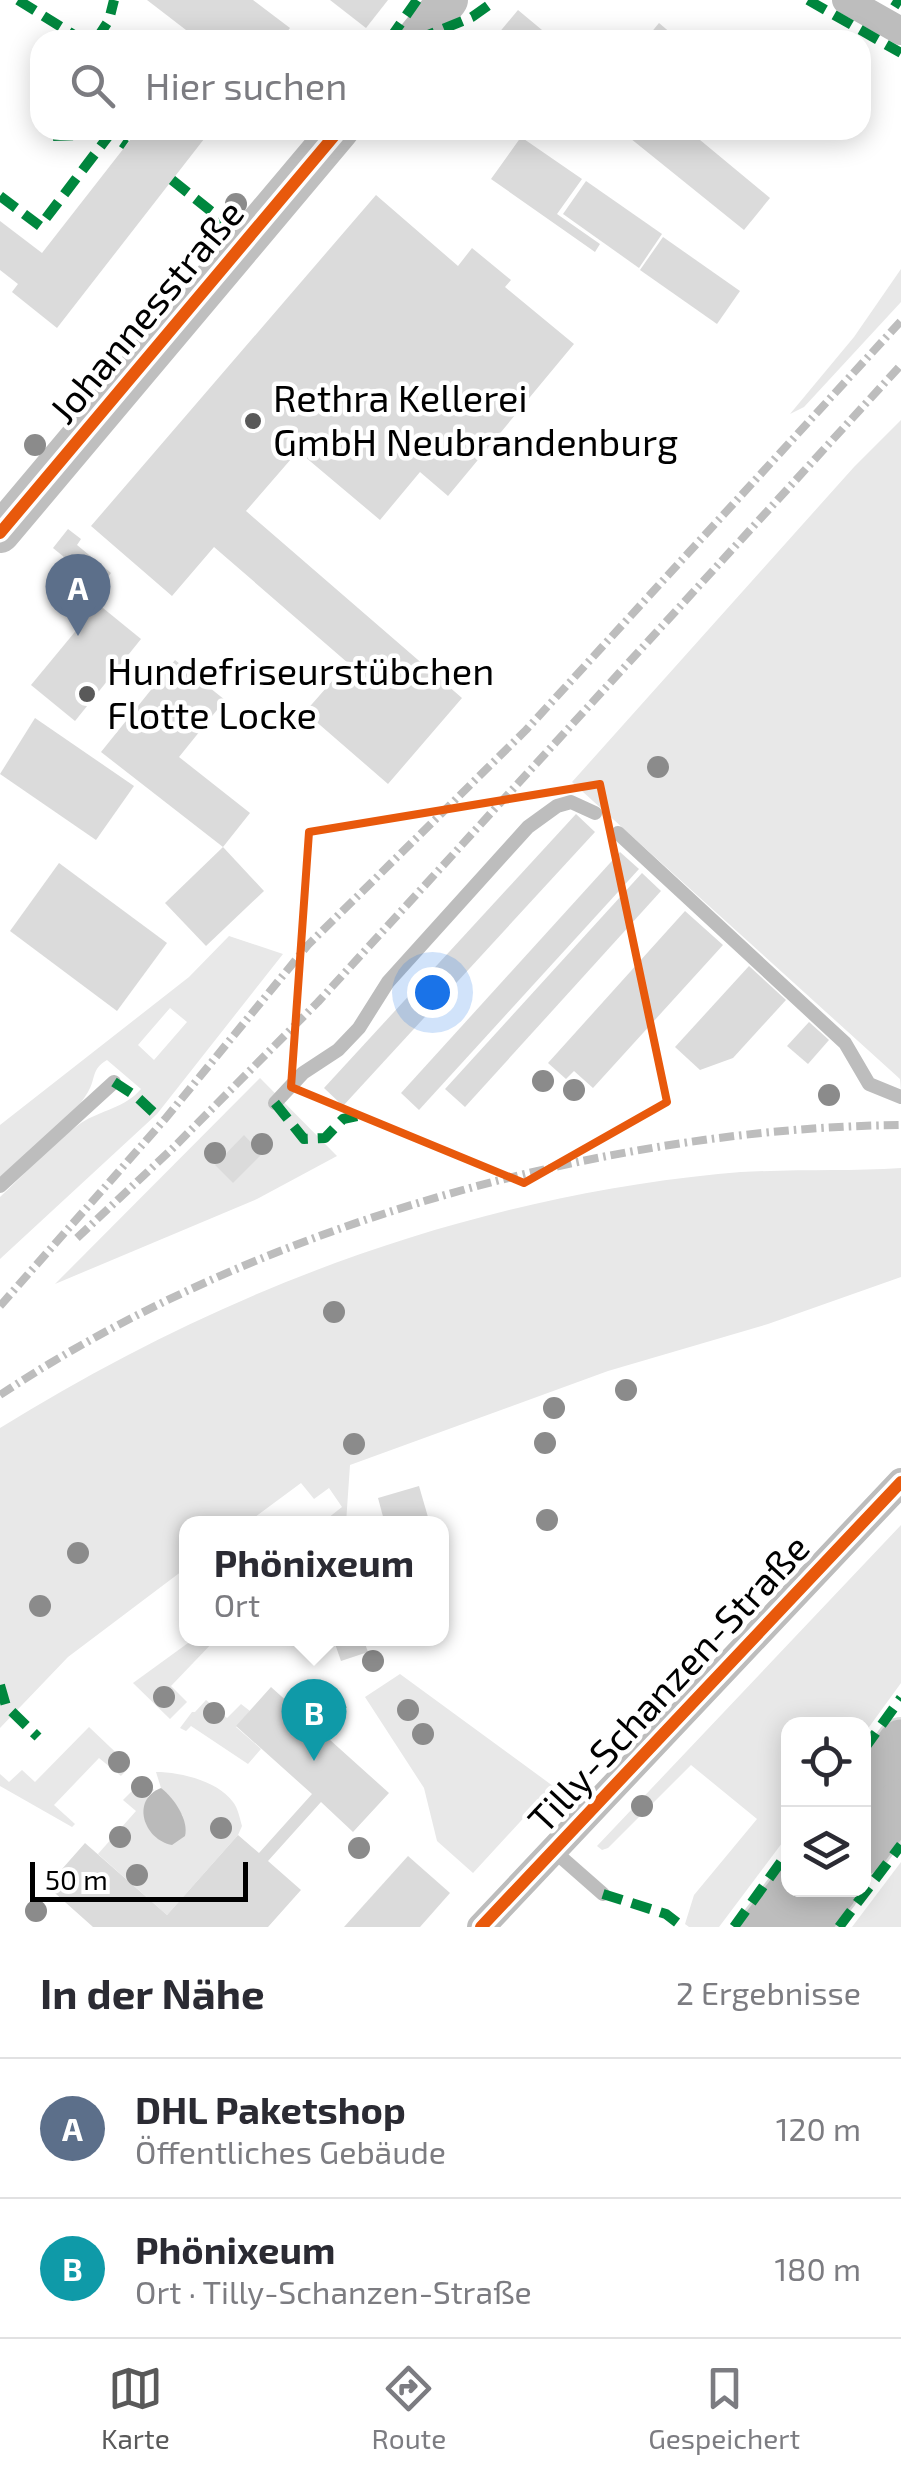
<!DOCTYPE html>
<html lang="de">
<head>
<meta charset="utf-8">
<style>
  :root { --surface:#fff; --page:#f2f2f3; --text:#2b2b33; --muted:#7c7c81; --line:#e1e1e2; --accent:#595959 }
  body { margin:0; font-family:"Exo 2",sans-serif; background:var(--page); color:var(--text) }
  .controls { position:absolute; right:30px; bottom:30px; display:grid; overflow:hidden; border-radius:20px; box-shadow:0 5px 25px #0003 }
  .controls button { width:90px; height:90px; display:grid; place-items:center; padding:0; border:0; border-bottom:2px solid var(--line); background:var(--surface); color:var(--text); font:50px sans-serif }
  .scale { position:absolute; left:30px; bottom:25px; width:218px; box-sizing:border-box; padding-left:10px; border:5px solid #000; border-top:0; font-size:28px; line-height:35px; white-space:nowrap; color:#000; -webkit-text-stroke:8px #fff; paint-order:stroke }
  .you { position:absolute; left:432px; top:992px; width:35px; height:35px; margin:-25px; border:8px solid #fff; border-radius:50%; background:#1a73e8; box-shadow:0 0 0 15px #1a73e833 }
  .badge { display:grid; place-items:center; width:65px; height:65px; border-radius:50%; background:var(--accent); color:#fff; font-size:32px; font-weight:700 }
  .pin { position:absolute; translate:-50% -82px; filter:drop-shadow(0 2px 5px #0008) }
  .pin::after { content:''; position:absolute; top:52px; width:35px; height:30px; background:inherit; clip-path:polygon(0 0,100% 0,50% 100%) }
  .popup { position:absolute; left:179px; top:1516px; width:270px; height:130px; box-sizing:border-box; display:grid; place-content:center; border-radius:20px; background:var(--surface); filter:drop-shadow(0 2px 8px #0005); font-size:32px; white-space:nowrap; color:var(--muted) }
  .popup b { font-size:38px; color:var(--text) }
  .popup::after { content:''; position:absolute; left:50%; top:100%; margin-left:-20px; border:20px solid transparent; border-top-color:var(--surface) }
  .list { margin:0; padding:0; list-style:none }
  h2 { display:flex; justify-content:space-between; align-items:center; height:130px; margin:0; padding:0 40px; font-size:42px }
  h2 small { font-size:32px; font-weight:400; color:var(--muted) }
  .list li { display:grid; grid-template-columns:65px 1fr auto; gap:30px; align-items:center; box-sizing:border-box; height:140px; padding:0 40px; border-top:2px solid var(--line) }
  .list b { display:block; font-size:38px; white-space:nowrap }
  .list p { margin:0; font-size:32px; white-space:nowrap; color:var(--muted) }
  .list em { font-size:32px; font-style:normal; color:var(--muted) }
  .icon { flex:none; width:55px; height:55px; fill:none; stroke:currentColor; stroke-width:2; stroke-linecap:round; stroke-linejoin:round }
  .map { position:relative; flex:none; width:901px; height:1927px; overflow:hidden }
  .search { position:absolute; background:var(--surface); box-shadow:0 5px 25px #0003; left:30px; right:30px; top:30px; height:110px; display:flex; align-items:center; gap:25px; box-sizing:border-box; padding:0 35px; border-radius:30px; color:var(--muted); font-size:38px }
  .sheet { height:410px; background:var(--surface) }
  nav { display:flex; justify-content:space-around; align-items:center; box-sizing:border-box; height:140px; border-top:2px solid var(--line); background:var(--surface); font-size:28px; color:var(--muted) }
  nav a { display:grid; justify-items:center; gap:5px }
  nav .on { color:var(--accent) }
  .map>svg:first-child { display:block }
  .green { fill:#e8e8e8; fill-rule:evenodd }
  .water { fill:#bababa }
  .building { fill:#dbdbdb }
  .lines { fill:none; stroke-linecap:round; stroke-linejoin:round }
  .primary-casing { stroke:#dbdbdb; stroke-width:50 }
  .service { stroke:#bdbdbd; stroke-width:14 }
  .minor { stroke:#bdbdbd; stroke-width:28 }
  .secondary { stroke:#bfbfbf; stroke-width:40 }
  .primary { stroke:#bdbdbd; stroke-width:45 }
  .rail { stroke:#bdbdbd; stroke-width:8; stroke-dasharray:15 5 2.5 5; stroke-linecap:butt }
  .quiet { stroke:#00873e; stroke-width:10; stroke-dasharray:20 10; stroke-linecap:butt }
  .cycleway-casing { stroke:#fff; stroke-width:19 }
  .cycleway { stroke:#e8590c; stroke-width:12 }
  .tree { fill:#8b8b8b }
  .marked { fill:none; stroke:#e8590c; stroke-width:8; stroke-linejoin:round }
  .poi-dot { fill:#595959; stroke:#fff; stroke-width:4 }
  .labels { text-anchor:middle; stroke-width:9; stroke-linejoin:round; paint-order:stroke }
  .street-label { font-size:38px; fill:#000; stroke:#fff }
  .poi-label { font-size:38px; fill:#000; stroke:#fff; text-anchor:start }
</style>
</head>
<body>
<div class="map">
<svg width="901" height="1927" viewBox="0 0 901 1927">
  <rect width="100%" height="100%" fill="#fff"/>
  <g class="green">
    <path d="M901,269V302L804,407L790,414L854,337Z"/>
    <path d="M901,420V1092L900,1079L572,782L854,467Z"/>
    <path d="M229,936L283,954L157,1114L0,1259V1197C26,1173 52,1143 81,1123C101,1110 125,1108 141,1089L107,1060C91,1069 96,1079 88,1092C70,1123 27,1153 0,1177V1125L189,977ZM170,1008L187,1022L154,1060L138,1045Z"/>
    <path d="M260,1078L337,1156L257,1199L55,1284Z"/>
    <path d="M901,1168V1277L768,1324L608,1371L350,1465L346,1523H332L328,1518L342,1507L329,1488L314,1499L301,1483L247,1523L186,1524V1568L68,1657L0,1728V1428C219,1292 460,1200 718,1174C778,1168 841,1172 901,1168Z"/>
    <path d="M901,1525V1683L864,1734V1724H788V1835L719,1927H689L685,1924L694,1895L757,1819L691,1765L608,1848L602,1850L597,1846Z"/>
    <path d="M195,1638L216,1639L171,1686L187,1702L170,1719L133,1683Z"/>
    <path d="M400,1674L553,1786L473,1873L437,1841L424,1788L365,1697Z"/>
    <path d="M206,1700L227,1718L241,1704L250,1711L236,1727L261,1749L248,1764L191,1726L186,1731L180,1728L192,1712H195Z"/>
    <path d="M89,1727L130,1766L121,1776L99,1758L54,1805L75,1824L72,1827L0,1786V1774L9,1782L22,1770L35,1782Z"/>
    <path d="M156,1772C180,1772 218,1781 233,1802C238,1808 240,1819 242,1826L238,1835L167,1915L98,1854L136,1811L123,1800L144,1779L154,1790L147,1797L183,1816L161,1788Z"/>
    <path d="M901,1862V1927H852Z"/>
  </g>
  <path class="water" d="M161,1788C174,1798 189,1820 185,1836L172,1845C144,1840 130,1800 161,1788Z"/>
  <g class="building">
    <path d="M147,0H253L290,28L281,40H199Z"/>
    <path d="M330,0H388L366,28Z"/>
    <path d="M518,10L554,40H493Z"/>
    <path d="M659,23L679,40H645Z"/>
    <path d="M138,130H211L57,328L12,292L18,284L0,270V221L42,253Z"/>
    <path d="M620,130H688L770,198L744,230Z"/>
    <path d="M521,137L582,179L557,214L600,244L595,252L491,179Z"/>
    <path d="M586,181L662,234L639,268L563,214Z"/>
    <path d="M376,195L458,266L472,248L511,280L505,287L574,344L448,496L420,472L380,520L298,451L246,511L462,698L388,784L305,712L348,663L214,547L172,596L91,526Z"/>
    <path d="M663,237L740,291L717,324L640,270Z"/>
    <path d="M68,529L81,539L77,545L111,573L97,591L61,561L64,557L53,548Z"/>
    <path d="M98,604L141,639L75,721L31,685Z"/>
    <path d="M175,660L225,700L179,757L250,813L223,847L101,752Z"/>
    <path d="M35,718L134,786L96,840L0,774Z"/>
    <path d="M576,814L595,832L343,1106L324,1088Z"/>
    <path d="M223,847L264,891L206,946L165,903Z"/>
    <path d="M620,852L639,869L419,1110L401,1093Z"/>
    <path d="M59,863L167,943L117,1011L10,931Z"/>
    <path d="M642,873L661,891L465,1107L445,1089Z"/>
    <path d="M685,911L723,945L593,1088L574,1071L566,1079L548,1063Z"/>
    <path d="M749,966L786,1000L733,1058L700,1070L675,1047Z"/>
    <path d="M809,1022L829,1040L808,1064L787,1046Z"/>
    <path d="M244,1135L262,1154L233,1183L215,1165Z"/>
    <path d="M419,1486L430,1524H385L378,1498Z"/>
    <path d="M333,1638H363L368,1652L341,1661Z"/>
    <path d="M271,1687L300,1713L304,1696L317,1691L328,1701L325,1718L310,1722L389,1793L353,1832L321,1802L268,1861L301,1890L268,1927H93L47,1886L85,1843L167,1915L238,1835L259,1853L312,1794L236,1726Z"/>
    <path d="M408,1856L450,1893L420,1927H344Z"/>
  </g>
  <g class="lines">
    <g class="primary-casing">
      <g id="primary">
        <path d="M864,1792L901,1742"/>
        <path d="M864,1852L901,1802"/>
        <path d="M763,1927L791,1890"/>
        <path d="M806,1927L835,1890"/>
      </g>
    </g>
    <g class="service">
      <path d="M618,833L845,1043L869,1084L901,1097"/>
      <path d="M275,1103L303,1073L338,1050L359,1028L388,982L528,827L557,806L571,802L595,813"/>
      <path d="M0,1186L114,1082"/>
      <path d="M554,1851L603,1894"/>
    </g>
    <g class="minor">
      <path d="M846,0L901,31"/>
      <path d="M481,1927L901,1482"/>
    </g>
    <g class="secondary">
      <path d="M415,40L448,0"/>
      <path d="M0,533L339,130"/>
    </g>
    <use href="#primary" class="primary"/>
    <g class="rail">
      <path d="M77,1238L173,1148L318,1002L901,365"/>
      <path d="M0,1306L165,1119L308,945L526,730L901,321"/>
      <path d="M0,1395C249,1229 602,1128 901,1125"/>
    </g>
    <g class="quiet">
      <path d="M18,0L82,40"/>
      <path d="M808,0L901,53"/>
      <path d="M893,0L901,5"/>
      <path d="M96,40L109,20L114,0"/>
      <path d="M389,40L417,0"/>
      <path d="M416,40L472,17L496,0"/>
      <path d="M53,136L110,134"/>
      <path d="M172,180L247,240"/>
      <path d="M0,196L40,226L110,134L126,145"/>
      <path d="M114,1082L137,1097L153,1112"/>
      <path d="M275,1103L304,1139L325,1138L343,1119L357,1116"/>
      <path d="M0,1685L6,1706L38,1737"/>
      <path d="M326,1709L334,1710L348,1700"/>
      <path d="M864,1749L901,1698"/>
      <path d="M603,1894L666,1914L683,1927"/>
      <path d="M734,1927L788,1852"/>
      <path d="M839,1927L901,1845"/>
    </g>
    <g class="cycleway-casing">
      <g id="cycleway">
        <path d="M0,533L339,130"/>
        <path d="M481,1927L901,1482"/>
      </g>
    </g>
    <use href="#cycleway" class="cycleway"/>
  </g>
  <g class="tree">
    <circle cx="236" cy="204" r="11"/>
    <circle cx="35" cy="445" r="11"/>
    <circle cx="658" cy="767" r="11"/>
    <circle cx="543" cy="1081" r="11"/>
    <circle cx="574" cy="1090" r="11"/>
    <circle cx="829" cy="1095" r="11"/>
    <circle cx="262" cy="1144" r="11"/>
    <circle cx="215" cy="1153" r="11"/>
    <circle cx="334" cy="1312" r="11"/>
    <circle cx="626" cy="1390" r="11"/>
    <circle cx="554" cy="1408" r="11"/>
    <circle cx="545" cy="1443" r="11"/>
    <circle cx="354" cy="1444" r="11"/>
    <circle cx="547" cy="1520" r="11"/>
    <circle cx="78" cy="1553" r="11"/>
    <circle cx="40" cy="1606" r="11"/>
    <circle cx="373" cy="1661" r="11"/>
    <circle cx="164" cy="1697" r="11"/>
    <circle cx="408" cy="1710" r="11"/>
    <circle cx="214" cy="1713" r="11"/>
    <circle cx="423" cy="1734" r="11"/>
    <circle cx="119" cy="1762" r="11"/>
    <circle cx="142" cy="1787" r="11"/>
    <circle cx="642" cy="1806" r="11"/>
    <circle cx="221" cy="1828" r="11"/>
    <circle cx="120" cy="1837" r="11"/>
    <circle cx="359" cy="1848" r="11"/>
    <circle cx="137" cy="1875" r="11"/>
    <circle cx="36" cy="1911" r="11"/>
  </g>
  <path class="marked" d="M600,784L667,1102L524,1183L291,1087L309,832Z"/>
  <g class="poi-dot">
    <circle cx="253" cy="421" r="10"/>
    <circle cx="87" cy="694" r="10"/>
  </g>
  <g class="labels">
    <g class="street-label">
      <text transform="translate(147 312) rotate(-50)" y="13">Johannesstraße</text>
      <text transform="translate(669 1684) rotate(-47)" y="13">Tilly-Schanzen-Straße</text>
    </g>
    <g class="poi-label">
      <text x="273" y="412">Rethra Kellerei<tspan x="273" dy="44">GmbH Neubrandenburg</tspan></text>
      <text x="107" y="685">Hundefriseurstübchen<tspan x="107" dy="44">Flotte Locke</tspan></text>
    </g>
  </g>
</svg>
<div class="controls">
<button><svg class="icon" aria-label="locate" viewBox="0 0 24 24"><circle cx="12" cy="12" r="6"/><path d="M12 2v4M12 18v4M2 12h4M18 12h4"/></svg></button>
<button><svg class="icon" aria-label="layers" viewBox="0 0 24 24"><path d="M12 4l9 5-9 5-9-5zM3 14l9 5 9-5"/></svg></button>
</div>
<div class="scale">50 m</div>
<div class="you"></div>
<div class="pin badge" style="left:78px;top:636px;background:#5c6f8a">A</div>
<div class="pin badge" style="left:314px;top:1761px;background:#0f9aa8">B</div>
<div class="popup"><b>Phönixeum</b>Ort</div>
<div class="search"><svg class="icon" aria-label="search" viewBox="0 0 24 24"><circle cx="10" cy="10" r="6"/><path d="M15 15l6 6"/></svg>Hier suchen</div>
</div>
<section class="sheet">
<h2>In der Nähe<small>2 Ergebnisse</small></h2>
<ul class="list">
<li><span class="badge" style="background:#5c6f8a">A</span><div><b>DHL Paketshop</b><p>Öffentliches Gebäude</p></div><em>120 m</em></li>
<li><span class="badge" style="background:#0f9aa8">B</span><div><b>Phönixeum</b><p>Ort · Tilly-Schanzen-Straße</p></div><em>180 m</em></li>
</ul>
</section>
<nav>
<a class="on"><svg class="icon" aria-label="map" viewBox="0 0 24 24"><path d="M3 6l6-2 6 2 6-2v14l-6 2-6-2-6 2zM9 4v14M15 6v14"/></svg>Karte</a>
<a><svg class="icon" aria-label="directions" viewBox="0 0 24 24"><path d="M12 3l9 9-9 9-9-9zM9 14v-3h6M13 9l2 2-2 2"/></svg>Route</a>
<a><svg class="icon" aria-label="saved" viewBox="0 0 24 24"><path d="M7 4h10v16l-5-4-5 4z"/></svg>Gespeichert</a>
</nav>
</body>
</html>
